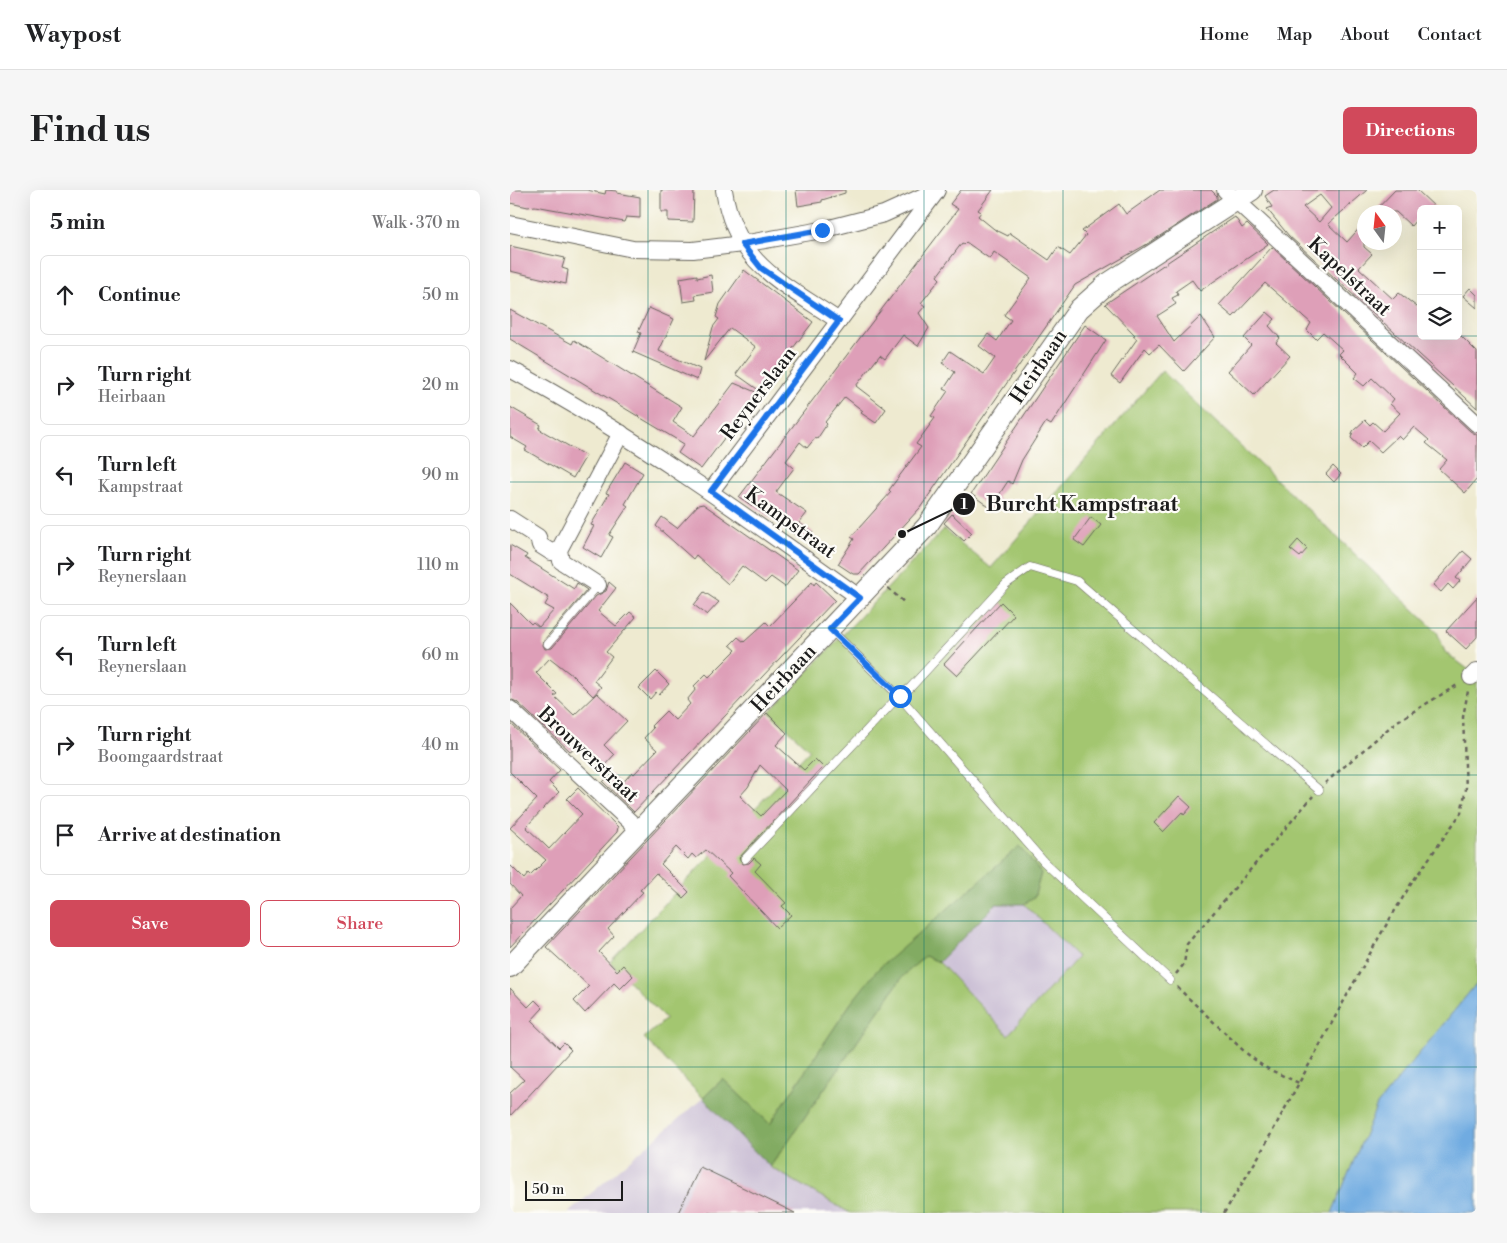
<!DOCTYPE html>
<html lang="en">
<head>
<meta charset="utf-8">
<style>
  :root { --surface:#fff; --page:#f6f6f6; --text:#202124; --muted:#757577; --line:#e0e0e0; --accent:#d1495b }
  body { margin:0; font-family:"Libre Bodoni",serif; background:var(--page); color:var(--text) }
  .controls { position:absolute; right:15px; top:15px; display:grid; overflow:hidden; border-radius:8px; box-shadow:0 5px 20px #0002 }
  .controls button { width:45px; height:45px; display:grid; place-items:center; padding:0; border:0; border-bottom:1px solid var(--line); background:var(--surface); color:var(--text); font:25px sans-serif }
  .compass { position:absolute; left:847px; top:15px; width:45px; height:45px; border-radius:50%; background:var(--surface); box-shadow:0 5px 20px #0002; rotate:345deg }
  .scale { position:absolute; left:15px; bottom:12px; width:98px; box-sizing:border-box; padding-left:5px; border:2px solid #1c1c1c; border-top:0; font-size:14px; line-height:18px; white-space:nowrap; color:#1c1c1c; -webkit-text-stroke:4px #fdfcf7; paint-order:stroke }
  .stop { position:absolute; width:15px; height:15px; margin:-11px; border:4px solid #1a73e8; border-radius:50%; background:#fff }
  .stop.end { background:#1a73e8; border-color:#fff; box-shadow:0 1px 5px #0008 }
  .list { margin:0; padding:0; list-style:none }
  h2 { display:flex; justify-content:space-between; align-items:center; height:65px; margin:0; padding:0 20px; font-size:21px }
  h2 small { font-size:16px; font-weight:400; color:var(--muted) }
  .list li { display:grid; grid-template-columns:32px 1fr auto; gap:15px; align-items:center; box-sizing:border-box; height:80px; margin:0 10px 10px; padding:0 10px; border:1px solid var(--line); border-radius:8px }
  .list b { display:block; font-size:19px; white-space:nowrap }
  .list p { margin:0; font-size:16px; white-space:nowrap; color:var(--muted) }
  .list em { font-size:16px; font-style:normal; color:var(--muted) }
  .actions { display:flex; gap:10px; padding:15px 20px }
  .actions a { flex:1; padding:11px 0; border:1px solid var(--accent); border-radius:8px; text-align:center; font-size:18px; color:var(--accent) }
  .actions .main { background:var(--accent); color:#fff }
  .icon { flex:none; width:28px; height:28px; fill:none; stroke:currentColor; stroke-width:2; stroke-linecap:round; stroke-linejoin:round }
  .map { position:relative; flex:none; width:967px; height:1023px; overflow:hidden; border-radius:8px }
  header { display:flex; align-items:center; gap:30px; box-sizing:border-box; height:70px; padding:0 25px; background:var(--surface); border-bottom:1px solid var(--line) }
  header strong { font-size:24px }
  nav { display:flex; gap:28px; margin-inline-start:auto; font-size:18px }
  .intro { display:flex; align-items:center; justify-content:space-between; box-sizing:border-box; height:120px; padding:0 30px }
  h1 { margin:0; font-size:35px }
  .button { padding:12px 22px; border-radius:8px; background:var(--accent); color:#fff; font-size:18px; font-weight:700 }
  main { display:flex; gap:30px; padding:0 30px }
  aside { flex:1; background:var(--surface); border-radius:8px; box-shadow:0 5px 20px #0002 }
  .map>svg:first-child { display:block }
  .industrial { fill:#cbbfd5 }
  .green { fill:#a3c66f; stroke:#607146 }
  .forest { fill:#82ab62; stroke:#4f643f }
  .water { fill:#70abe1; stroke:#46647e }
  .building { fill:#de9fb8; fill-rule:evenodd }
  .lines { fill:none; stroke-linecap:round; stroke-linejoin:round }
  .service-casing { stroke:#66645b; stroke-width:9 }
  .minor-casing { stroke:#66645b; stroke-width:18 }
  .tertiary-casing { stroke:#66645b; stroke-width:22 }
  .path { stroke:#66645b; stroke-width:2.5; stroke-dasharray:4 4; stroke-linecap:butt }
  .service { stroke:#fff; stroke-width:8 }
  .minor { stroke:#fff; stroke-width:16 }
  .tertiary { stroke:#fff; stroke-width:20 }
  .route { stroke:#1a73e8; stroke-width:6 }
  .grid { fill:none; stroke:#0f766e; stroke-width:1; stroke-opacity:0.55 }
  .labels { text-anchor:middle; stroke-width:4.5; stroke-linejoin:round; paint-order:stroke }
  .street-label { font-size:20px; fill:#1c1c1c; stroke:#fdfcf7 }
  .leader { fill:none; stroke:#1c1c1c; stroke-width:2 }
  .callout-dot { fill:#1c1c1c; stroke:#fdfcf7; stroke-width:2 }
  .mark-label { font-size:15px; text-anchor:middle; font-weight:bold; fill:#fff }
  .callout-label { font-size:21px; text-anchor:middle; font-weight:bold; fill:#1c1c1c; stroke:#fdfcf7; stroke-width:4.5; stroke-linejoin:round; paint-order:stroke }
</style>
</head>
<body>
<header>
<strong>Waypost</strong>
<nav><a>Home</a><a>Map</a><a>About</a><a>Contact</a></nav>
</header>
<div class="intro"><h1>Find us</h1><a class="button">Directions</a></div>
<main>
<aside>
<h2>5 min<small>Walk · 370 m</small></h2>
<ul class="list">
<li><svg class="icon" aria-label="ahead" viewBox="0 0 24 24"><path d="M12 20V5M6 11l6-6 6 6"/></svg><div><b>Continue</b></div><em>50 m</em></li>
<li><svg class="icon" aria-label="right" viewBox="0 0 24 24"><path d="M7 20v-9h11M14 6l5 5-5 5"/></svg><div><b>Turn right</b><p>Heirbaan</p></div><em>20 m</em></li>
<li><svg class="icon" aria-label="left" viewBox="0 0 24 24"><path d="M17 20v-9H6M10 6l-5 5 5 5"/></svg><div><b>Turn left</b><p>Kampstraat</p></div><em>90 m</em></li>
<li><svg class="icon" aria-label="right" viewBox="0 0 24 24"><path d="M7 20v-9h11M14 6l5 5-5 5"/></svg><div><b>Turn right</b><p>Reynerslaan</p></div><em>110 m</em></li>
<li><svg class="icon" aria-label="left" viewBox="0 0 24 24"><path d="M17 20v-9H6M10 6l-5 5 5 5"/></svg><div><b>Turn left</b><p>Reynerslaan</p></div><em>60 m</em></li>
<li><svg class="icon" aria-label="right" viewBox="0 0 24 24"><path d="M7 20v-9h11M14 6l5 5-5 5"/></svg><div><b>Turn right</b><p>Boomgaardstraat</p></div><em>40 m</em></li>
<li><svg class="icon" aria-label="arrive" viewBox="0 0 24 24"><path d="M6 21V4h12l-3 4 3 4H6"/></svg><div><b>Arrive at destination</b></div></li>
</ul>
<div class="actions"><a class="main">Save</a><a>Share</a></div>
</aside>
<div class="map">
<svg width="967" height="1023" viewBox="0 0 967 1023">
  <rect width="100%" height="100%" fill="#fdfcf7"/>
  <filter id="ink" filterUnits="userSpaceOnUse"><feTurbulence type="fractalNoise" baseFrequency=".02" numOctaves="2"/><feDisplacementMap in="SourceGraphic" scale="10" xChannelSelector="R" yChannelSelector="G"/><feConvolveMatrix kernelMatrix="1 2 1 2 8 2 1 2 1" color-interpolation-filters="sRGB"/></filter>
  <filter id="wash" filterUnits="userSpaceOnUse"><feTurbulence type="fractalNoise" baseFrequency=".0096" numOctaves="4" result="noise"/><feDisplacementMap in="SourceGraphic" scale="20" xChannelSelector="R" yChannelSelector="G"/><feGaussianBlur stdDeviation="1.12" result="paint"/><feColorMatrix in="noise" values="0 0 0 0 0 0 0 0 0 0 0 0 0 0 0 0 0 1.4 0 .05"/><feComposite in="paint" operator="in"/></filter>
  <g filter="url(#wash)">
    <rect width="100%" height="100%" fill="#eeead0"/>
    <g class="industrial">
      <path d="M486,714H514L568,767L498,845L429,772Z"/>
      <path d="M193,908L260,977L340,1023H58Z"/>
    </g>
    <path class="green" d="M652,181L927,442L935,462L967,486V793L867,915L822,1023H340L260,977L393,786L415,766L429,772L498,845L568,767L514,714L524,708L531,683L341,813L260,934L213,889L193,908L134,848L156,829L100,772L300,560L259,522L434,339L481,378Z"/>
    <path class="forest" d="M510,656L531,683L524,708L514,714H486L429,772L415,766L393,786L260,977L193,908L213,889L260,934L341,813L368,779Z"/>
    <path class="water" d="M967,793V1023H822L867,915Z"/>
    <g id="blocks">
      <g class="building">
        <path d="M0,0H77L95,4L96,0L107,1V3L130,7V28L116,27L114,32L25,16L18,17L0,13Z"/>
        <path d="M151,0H184L183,32L158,31V22H151Z"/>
        <path d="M286,0H335V3L312,10V12L288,16Z"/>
        <path d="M451,0H483L468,20L471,22L468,26L484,39L498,46L500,43L539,70L548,57L560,65L576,45L572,41L609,14L616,24L650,0H701L707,6V9L639,53L565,95L410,318L349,384H343L328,374L344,349L341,347L381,302L379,300L411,257L406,254L425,228L421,226L438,201L434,199L445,182L432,173L440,161L474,184L485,168L469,156L478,144L487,151L501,130L494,125L521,88L484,62L480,69L456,52L454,54L452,53L427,86L430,89L411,113L415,116L409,123L419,138L408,156L393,145L375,169L370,165L346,196L376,219L366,233L351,223L353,221L335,207L315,232L317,234L307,249L305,248L297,258L290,252L276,271L284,278L266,302L297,323L289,333L303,342L296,352L229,307L448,19L440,14Z"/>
        <path d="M764,0H857L818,34L837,52L854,33V57L862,64L849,78L883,109L889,103L911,120V146H951L967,162V218L779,46L757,19L762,17L755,6ZM810,5L821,18L809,32L793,17Z"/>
        <path d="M885,0H907L927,19H911V24L901,36L886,22H864Z"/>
        <path d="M725,27L732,38L737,34L758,54L690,101L682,90L666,101L668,105L662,108L666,114L647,126L664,152L691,126L705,147L674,181L649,155L640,163L635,158L610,193L601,186L627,149L623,146L625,145L595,114Z"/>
        <path d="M0,56L55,68L52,78L58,80L56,94L0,81Z"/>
        <path d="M762,57L960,241L967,245V289L955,303L929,279L937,270L916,253L919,250L904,237L892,250L888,246L871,262L859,251L852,258L841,248L843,241L855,230L860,235L863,232L873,241L890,223L880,214L884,209L862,188L854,196L844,188L848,183L829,164L833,160L813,142L806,149L797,140L801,133L755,93L723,127L709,115Z"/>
        <path d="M234,80L303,132L250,201L226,184L246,157L220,138L194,171L203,137L209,129L206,127L210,114Z"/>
        <path d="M187,85V88L201,85L203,102L185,105L186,110L173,112L170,88Z"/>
        <path d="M960,98L967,105V118L953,106Z"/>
        <path d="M139,118L164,129L149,161L190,179L187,190L123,162L131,143L128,142Z"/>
        <path d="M0,120L62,154L64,150L172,217L163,232L184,246L224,193L248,203L191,279L168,263L174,254L0,149Z"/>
        <path d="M757,122L765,129L759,136L770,148L766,153L780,166L744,205L718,181L741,155L734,148Z"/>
        <path d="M575,135L596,150L541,235L536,232L512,270L502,294L498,291L487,308L493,312L486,322L461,304Z"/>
        <path d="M0,217L31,235L29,239L76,266L63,288L15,260L17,257L0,247Z"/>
        <path d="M115,272L133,283L115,314L118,316L99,345L103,347L91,368L73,357L84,336L81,335L99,304L96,303Z"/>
        <path d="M823,276L831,284L824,292L816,284Z"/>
        <path d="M193,314L288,380L275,397L261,387L255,393L232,376L218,394L186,365L183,369L146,336L152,327L167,338L188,315Z"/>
        <path d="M442,324L462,343L454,351L434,333Z"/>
        <path d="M581,327L591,335L574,357L564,350Z"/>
        <path d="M788,350L797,359L790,367L780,359Z"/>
        <path d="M0,355L17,365L15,368L64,399L67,393L77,400L34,450L33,455L35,459L42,458L86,406L96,401L99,392L106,398L88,421L106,436L120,422L126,427L96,462L102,467L84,491L91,497L83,506L63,486L40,468L26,483L47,504L44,506L64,525L87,503L117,531L94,555L104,565L93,577L68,556L60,561L7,512L0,509V413L21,434L23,432L29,437L44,420L35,415L39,408L0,384Z"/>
        <path d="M953,361L962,369L946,388L950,391L943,399L938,394L931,402L923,395Z"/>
        <path d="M302,392L304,395L306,392L325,410L124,622L93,592L101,584L111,595L122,582L124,584L147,560L134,548L143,538L141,536L156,521L165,530L180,514L177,510L186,499L184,496L196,484L199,487L226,460L220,455L228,447L234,452L256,432L260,436Z"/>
        <path d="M194,402L209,412L197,425L184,415Z"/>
        <path d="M967,407V447L956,459L936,441Z"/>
        <path d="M491,412L504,425L447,486L434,474Z"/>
        <path d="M146,481L159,494L149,505L146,502L140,509L129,498Z"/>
        <path d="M257,523L277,543L266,555L294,580L305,569L313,577L229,668L233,674L239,673L244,668L251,674L245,681L276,713L272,716L281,725L267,738L218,686L221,683L196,660L186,668L182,664L178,669L166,657L151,674L179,702L173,708L146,683L130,700L133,702L98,739L104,746L89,762L107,781L113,775L123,786L110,799L104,793L75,823L64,811L79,796L36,757ZM250,575L276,600L251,626L230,606L238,597Z"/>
        <path d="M0,533L50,580L39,592L49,602L16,637L36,656L39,659L72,624L57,609L68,598L108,637L107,642L0,757V718L11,706L0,694V675L14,689L18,684L20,686L36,670L0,638L27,609L0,582Z"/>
        <path d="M669,606L681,617L674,625L672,622L653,642L644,633Z"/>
        <path d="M0,798L18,817L25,810L33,818L21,831L49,858L54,853L61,860L0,926V903L14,890L0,877Z"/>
        <path d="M190,977L238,1000L285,1023H168Z"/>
      </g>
    </g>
  </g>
  <g filter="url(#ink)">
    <use href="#blocks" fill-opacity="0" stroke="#66645b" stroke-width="1"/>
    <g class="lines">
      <g class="service-casing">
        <g id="service">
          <path d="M321,440L389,506L534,672L660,790"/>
          <path d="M38,454L88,395"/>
          <path d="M235,669L389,506L400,498L496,394L520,377L567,391L809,600"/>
        </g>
      </g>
      <g class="minor-casing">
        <g id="minor">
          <path d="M214,0C225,74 273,93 329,131"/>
          <path d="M715,0L967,234"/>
          <path d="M0,34L123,59L183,60L232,54L312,40L374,24L427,0"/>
          <path d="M0,179C123,245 236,326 350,408"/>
          <path d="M201,301L426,2"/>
          <path d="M0,329L28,347L30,355L41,362L49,360"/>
          <path d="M88,395L51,371L49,360L111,243"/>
          <path d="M961,487L967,481"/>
          <path d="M0,519L130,641"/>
        </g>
      </g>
      <g class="tertiary-casing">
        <path id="tertiary" d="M0,777L417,336L569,119L597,94L742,0"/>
      </g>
      <g class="path">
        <path d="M378,398L396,414"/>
        <path d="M815,593L886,532L949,494"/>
        <path d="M666,784L674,774L677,754L803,606"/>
        <path d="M667,797L735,862L754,877L789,893"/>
        <path d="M714,1023L750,964L869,747L901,694L951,623L956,599L953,527L958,501"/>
      </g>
      <use href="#service" class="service"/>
      <use href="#minor" class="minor"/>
      <use href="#tertiary" class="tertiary"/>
    </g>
  </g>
  <g class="lines" filter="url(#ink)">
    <path class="route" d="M312,40L232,54L251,78L329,131L201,301L350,408L320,439L390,506"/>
  </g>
  <path class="grid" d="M138,0V1023M276,0V1023M414,0V1023M553,0V1023M691,0V1023M829,0V1023M0,146H911M948,146H967M0,292H967M0,438H967M0,585H967M0,731H967M0,877H967"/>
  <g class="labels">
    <g class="street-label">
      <text transform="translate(840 86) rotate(43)" y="7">Kapelstraat</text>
      <text transform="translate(528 176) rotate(-56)" y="7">Heirbaan</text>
      <text transform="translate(248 203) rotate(-53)" y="7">Reynerslaan</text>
      <text transform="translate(281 332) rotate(36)" y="7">Kampstraat</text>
      <text transform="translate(273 488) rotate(-47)" y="7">Heirbaan</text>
      <text transform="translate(79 564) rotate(43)" y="7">Brouwerstraat</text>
    </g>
  </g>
  <path class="leader" d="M392 344L454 314"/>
  <g class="callout-dot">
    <circle cx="392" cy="344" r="5"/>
    <circle cx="454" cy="314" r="12"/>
  </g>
  <g class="mark-label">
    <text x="454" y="319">1</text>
  </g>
  <g class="callout-label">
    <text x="572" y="321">Burcht Kampstraat</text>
  </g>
</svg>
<div class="controls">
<button>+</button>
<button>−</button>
<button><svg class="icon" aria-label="layers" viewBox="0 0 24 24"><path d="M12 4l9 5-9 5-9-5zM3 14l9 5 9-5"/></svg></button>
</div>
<svg class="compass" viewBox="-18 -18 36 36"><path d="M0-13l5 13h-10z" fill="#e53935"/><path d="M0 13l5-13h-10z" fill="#757577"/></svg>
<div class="scale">50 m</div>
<div class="stop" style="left:390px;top:506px"></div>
<div class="stop end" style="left:312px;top:40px"></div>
</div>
</main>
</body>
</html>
